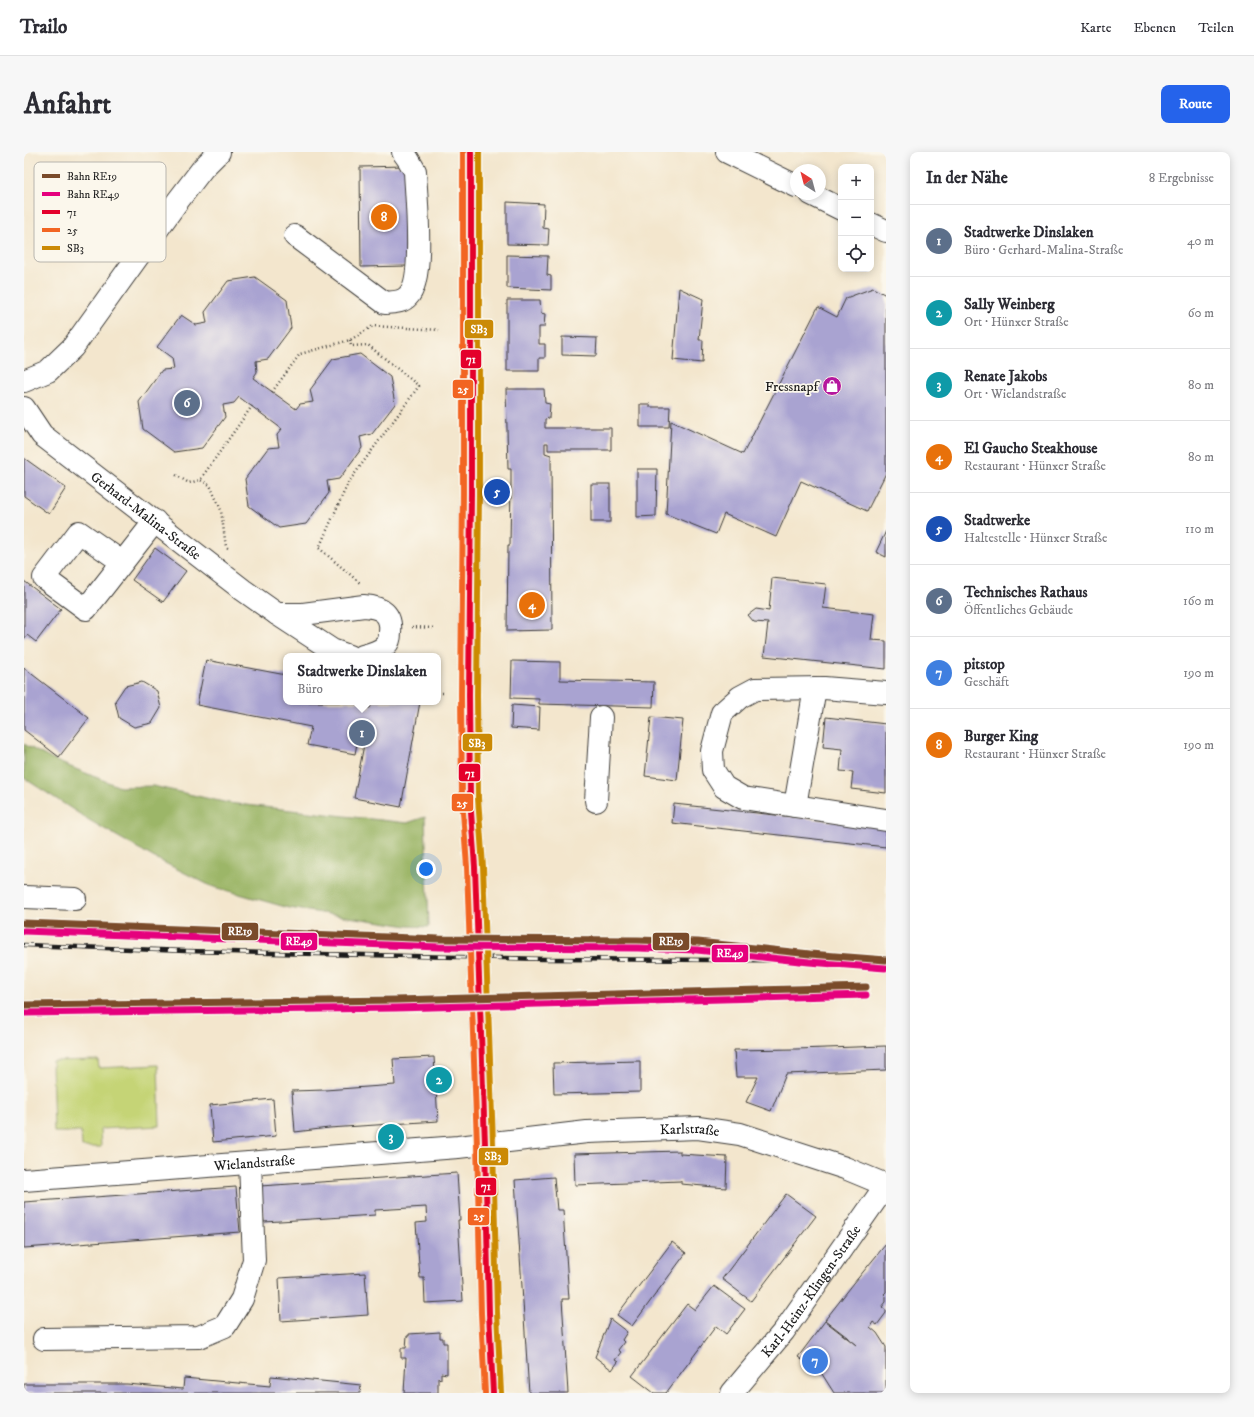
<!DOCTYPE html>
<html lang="de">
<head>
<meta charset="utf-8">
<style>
  :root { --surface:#fff; --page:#f7f7f7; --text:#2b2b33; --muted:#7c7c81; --line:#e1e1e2; --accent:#2563eb }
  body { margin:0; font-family:"IM FELL DW Pica",serif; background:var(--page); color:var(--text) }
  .controls { position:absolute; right:12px; top:12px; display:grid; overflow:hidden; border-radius:8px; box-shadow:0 2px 10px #0003 }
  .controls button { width:36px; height:36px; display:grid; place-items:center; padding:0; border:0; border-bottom:1px solid var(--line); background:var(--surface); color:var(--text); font:20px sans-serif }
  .compass { position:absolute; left:766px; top:12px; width:36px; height:36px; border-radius:50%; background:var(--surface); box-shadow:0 2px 10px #0003; rotate:324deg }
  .you { position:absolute; left:402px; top:717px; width:14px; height:14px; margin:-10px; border:3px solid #fff; border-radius:50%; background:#1a73e8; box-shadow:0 0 0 6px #1a73e833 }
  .badge { display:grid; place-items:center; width:26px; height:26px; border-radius:50%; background:var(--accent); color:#fff; font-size:13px; font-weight:700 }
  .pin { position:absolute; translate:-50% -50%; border:2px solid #fff; box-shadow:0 1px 4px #0006 }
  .popup { position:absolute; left:259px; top:501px; width:158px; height:52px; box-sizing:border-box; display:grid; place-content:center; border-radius:8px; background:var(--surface); filter:drop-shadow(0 1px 3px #0005); font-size:13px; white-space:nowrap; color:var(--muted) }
  .popup b { font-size:15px; color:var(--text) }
  .popup::after { content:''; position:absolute; left:50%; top:100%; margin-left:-8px; border:8px solid transparent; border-top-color:var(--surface) }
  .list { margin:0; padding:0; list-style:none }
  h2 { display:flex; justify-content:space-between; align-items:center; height:52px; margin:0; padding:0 16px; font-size:17px }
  h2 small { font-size:13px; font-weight:400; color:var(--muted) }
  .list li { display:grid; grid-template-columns:26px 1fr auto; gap:12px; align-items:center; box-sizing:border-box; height:72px; padding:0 16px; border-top:1px solid var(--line) }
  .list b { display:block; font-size:15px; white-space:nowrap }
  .list p { margin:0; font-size:13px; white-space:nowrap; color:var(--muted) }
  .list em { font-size:13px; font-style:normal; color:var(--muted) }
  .icon { flex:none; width:22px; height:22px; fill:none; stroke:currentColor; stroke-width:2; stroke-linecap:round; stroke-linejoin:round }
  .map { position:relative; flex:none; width:862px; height:1241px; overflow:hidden; border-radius:8px }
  header { display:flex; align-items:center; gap:24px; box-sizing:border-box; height:56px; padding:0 20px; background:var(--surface); border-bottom:1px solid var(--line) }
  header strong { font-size:19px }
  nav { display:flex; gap:22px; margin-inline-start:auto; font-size:14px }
  .intro { display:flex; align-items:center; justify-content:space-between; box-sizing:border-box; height:96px; padding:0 24px }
  h1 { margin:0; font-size:28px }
  .button { padding:10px 18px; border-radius:8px; background:var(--accent); color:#fff; font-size:14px; font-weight:700 }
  main { display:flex; gap:24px; padding:0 24px }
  aside { flex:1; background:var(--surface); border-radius:8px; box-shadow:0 2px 10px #0003 }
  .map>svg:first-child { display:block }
  .green { fill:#c5d476; stroke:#707849 }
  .forest { fill:#9cb667; stroke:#5c6942 }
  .building { fill:#a9a3d1 }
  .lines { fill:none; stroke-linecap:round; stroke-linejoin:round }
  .minor-casing { stroke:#3c3a37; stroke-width:24 }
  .major-casing { stroke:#3c3a37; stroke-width:24 }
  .path { stroke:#3c3a37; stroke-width:2.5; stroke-dasharray:1 3; stroke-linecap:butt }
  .minor { stroke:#fff; stroke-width:22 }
  .major { stroke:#fff; stroke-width:22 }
  .rail-casing { stroke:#1c1c1c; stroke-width:4.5 }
  .rail { stroke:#fbf7ec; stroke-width:3; stroke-dasharray:9; stroke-linecap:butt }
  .bus-1-casing { stroke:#fbf7ec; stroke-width:9 }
  .bus-2-casing { stroke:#fbf7ec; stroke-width:9 }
  .bus-3-casing { stroke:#fbf7ec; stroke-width:9 }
  .bus-1 { stroke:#e4002b; stroke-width:6 }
  .bus-2 { stroke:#f26522; stroke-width:6 }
  .bus-3 { stroke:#cb8a06; stroke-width:6 }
  .rail-1-casing { stroke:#fbf7ec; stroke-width:10 }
  .rail-2-casing { stroke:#fbf7ec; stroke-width:10 }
  .rail-1 { stroke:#7a4b2a; stroke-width:7 }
  .rail-2 { stroke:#e5007d; stroke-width:7 }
  .labels { text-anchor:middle; stroke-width:3.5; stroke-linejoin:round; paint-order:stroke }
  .poi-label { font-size:14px; fill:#1c1c1c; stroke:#fbf7ec; text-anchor:end }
  .street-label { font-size:14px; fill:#1c1c1c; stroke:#fbf7ec }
  .key { fill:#fbf7ec; stroke:#b8b5ae; stroke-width:1 }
  .key-label { font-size:11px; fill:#1c1c1c }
  .line-badge { stroke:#fbf7ec; stroke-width:1.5 }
  .badge-label { font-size:11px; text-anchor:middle; font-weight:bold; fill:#fff }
</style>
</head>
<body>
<header>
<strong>Trailo</strong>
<nav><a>Karte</a><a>Ebenen</a><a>Teilen</a></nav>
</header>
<div class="intro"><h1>Anfahrt</h1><a class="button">Route</a></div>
<main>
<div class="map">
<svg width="862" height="1241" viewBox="0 0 862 1241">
  <rect width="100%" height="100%" fill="#fbf7ec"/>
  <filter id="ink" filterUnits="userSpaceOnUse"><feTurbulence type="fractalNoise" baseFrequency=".025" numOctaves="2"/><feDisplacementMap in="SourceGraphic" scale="8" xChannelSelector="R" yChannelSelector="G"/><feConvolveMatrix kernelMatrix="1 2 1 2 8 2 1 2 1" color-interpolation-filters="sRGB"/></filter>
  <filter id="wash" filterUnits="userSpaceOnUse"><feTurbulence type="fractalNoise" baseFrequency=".012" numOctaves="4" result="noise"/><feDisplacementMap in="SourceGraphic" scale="16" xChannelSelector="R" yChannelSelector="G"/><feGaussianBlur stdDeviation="0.9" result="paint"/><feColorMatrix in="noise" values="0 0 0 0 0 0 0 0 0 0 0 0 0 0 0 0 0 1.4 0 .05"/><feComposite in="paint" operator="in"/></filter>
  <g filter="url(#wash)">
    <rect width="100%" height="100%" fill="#f3e6cd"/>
    <path class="green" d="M74,908L75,916L134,913L136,974L76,977L77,995H58L57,980H30L28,909Z"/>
    <path class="forest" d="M0,592L27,607L96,635L129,634L204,651L383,671L401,665L405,775L384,774L265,756L187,734L129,705L65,668L0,626Z"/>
    <g id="blocks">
      <g class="building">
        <path d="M382,14L383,114L337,115L336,15Z"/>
        <path d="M483,50L520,52L519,76L525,77L524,93L483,92Z"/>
        <path d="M483,103L524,104L523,123L527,124V138L483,136Z"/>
        <path d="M231,125L263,148L267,176L244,207L232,209L233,220L229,226L272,257L276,252L289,250L286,238L309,207L336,202L366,225L371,252L348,282L336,285L338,296L315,327L303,329L305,341L282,372L255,376L225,354L221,327L244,296L255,295L253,283L258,277L215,245L210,251L199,253L201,265L178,296L150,300L119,277L115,250L138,218L150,217L148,206L133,195L157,163L172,173L183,171L181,160L204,129Z"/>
        <path d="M655,136L679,147L675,188H679L678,211L649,208Z"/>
        <path d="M849,136L862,143V321L843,359L777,329L752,385L700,362L692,382L642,362L647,269L719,302L794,155L813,165L822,146Z"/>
        <path d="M483,148H516L517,161L521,162L520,175H515V192H521V206H515V219H483Z"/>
        <path d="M538,185L573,186L572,204L538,203Z"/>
        <path d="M482,237H520L521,251L526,252L525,266L521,267V276H587V298H524V291H521V301L527,303L528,478L483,479L484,393H486L487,330V317H484Z"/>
        <path d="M616,252H626V255H646L645,275H616Z"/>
        <path d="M0,306L42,336L25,362L0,344Z"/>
        <path d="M613,317H633L632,364L613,365Z"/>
        <rect x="567" y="332" width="19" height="38"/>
        <path d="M862,379V405L852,400Z"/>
        <path d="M131,396L162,419L139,450L108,428Z"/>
        <path d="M748,426L802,432L799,456L850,462L847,488L862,489V517L740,504L744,471L730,470L724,463L732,457L745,459Z"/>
        <path d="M0,429L37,457L12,490L3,483L0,487Z"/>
        <path d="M182,508L262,523V550H341L340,555L346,556L348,550H396L377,655L330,646L341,587L334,586L331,602L283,593L287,575L173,553Z"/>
        <path d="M488,509L536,510V528L630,530L629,555L515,552V547L487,546Z"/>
        <path d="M0,516L65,566L35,605L0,578Z"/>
        <path d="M118,530L133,539L137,556L128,571L110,575L95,566L91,549L101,534Z"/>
        <path d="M488,553L516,555L515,578L487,576Z"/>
        <path d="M627,565L659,568L653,628L621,624Z"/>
        <path d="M802,565L862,572V641L827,637L829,620L816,619L818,597L799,595Z"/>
        <path d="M650,652L862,675V695L648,671Z"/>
        <path d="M862,894V918L762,922L747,959L722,950L734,925H712L710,898L772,897Z"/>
        <path d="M410,905L414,969L305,976L271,980L268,939L301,938L371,933L369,907Z"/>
        <path d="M616,909V940L530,942L529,911Z"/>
        <path d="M249,947L252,984L189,990L186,953Z"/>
        <path d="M656,999V1002L703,1005L702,1036L657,1032V1029L551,1033L550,1002Z"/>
        <path d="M433,1021L436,1068H434L439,1149L401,1151L400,1126H396L392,1071L403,1070L402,1055L351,1058V1063L240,1070L236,1034Z"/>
        <path d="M530,1025L533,1058H539L545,1147H538L544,1241H505L491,1028Z"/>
        <path d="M212,1035L216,1080L0,1096V1050Z"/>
        <path d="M762,1042L792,1064L727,1149L698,1127Z"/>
        <path d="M648,1090L662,1101L608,1174L593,1163Z"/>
        <path d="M862,1092V1140L860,1142L862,1144V1150L858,1155L862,1158V1161L853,1173L849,1170L846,1175L853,1181L862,1195V1241H810L798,1222L774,1205L801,1169L832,1193V1192L801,1168L830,1131Z"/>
        <path d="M341,1121L344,1163L257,1169L255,1126Z"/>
        <path d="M690,1134L721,1157L702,1182L692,1174L642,1241H630L608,1224L663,1152L671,1158Z"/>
        <path d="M586,1167L603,1180L598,1188L600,1190L594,1198L597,1200L591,1208L594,1210L588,1218L571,1205Z"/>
        <path d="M416,1180V1186H419V1191H423V1222L417,1221V1227L414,1226V1241H380L382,1206H377V1196H382L383,1184H385V1182Z"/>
        <path d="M247,1224L337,1233L336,1241H0V1232H103L159,1237L160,1226L246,1234Z"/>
      </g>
    </g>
  </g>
  <g filter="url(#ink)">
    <use href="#blocks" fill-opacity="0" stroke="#3c3a37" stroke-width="1"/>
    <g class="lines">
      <g class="minor-casing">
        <g id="minor">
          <path d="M703,0L772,34"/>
          <path d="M787,42L817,57"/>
          <path d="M847,72L862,79"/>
          <path d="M271,84L361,151C369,150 378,151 384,144C401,128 392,44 391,19L384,7L379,0"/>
          <path d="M0,229L24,219L49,195L153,50L179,16L195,0"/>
          <path id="s1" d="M0,256L18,283L219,438L253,462L308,498L325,504"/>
          <path d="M98,410L55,380L20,426L62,457L131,369"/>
          <path d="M253,462H279L340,454C358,455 368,462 366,481C366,485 365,490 362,493C357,499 347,502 339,504"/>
          <path d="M862,541L800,536L731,537L716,545L698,561L688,599L689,618L700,635L719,646L862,668"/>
          <path d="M572,649L577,565"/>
          <path d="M771,654L791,536"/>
          <path d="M0,745L51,747"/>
          <path id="s2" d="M0,1028L434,995L563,980L674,976L716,982L821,1016L862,1033"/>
          <path d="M20,1187L175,1185L201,1174L218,1147L230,1108L226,1011"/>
        </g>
      </g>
      <g class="major-casing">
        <g id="major">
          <path d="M447,0V341L445,543L446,646L451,715L461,992L465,1161L469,1241"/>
          <path id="s3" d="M708,1241L760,1179L862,1033"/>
        </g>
      </g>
      <g class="path">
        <path d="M326,188L327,194L344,193L395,234L324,331L295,396L336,431"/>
        <path d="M248,240L276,202L326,188L349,174L415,178"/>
        <path d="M152,323L165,331L176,328"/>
        <path d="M204,396L202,395L197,358L186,333L176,328L228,254"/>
        <path d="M388,475L411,476"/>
        <path d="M414,541H422"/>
      </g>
      <use href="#minor" class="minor"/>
      <use href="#major" class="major"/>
      <g class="rail-casing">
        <path id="rail" d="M0,793L162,799L521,807L862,809"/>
      </g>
      <use href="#rail" class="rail"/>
      <g class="bus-1-casing">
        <path id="bus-1" d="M447,0V341L445,543L446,646L451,715L461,992L465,1161L469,1241"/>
      </g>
      <g class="bus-2-casing">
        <path id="bus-2" d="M439,0V341L437,543L438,646L443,715L453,992L457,1161L461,1241"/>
      </g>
      <g class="bus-3-casing">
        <path id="bus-3" d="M455,0V341L453,543L454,646L459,715L469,992L473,1161L477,1241"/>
      </g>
      <use href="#bus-1" class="bus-1"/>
      <use href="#bus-2" class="bus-2"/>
      <use href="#bus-3" class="bus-3"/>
      <g class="rail-1-casing">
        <g id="rail-1">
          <path d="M0,771L415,787L614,788L674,790L786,802L862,808"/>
          <path d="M0,853L372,848L842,835"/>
        </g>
      </g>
      <g class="rail-2-casing">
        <g id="rail-2">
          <path d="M0,779L415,795L614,796L673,798L785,810L861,816"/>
          <path d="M0,861L372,856L842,843"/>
        </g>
      </g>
      <use href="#rail-1" class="rail-1"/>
      <use href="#rail-2" class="rail-2"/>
    </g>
  </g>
  <defs>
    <g id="shop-disc" transform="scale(1)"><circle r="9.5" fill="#b5179e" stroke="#fbf7ec"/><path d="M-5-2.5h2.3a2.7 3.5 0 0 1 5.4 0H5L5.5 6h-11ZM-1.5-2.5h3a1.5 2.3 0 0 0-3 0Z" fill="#fff"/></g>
  </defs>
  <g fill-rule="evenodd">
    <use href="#shop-disc" x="808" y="234"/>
  </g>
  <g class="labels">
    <g class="poi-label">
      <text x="794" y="239">Fressnapf</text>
    </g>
    <g class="street-label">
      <text dy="5" stroke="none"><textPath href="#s1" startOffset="164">Gerhard-Malina-Straße</textPath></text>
      <text dy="5" stroke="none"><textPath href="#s2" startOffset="668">Karlstraße</textPath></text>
      <text dy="5" stroke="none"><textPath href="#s2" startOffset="231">Wielandstraße</textPath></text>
      <text dy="5" stroke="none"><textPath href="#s3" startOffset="129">Karl-Heinz-Klingen-Straße</textPath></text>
    </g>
  </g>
  <rect x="10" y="10" width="132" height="100" rx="6" class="key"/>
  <rect x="18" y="22" width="18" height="4" fill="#7a4b2a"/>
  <rect x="18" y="40" width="18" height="4" fill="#e5007d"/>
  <rect x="18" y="58" width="18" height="4" fill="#e4002b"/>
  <rect x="18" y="76" width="18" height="4" fill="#f26522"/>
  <rect x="18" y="94" width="18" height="4" fill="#cb8a06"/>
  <g class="key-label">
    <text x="43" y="28">Bahn RE19</text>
    <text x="43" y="46">Bahn RE49</text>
    <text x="43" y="64">71</text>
    <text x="43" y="82">25</text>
    <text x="43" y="100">SB3</text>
  </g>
  <g class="line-badge">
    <rect x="440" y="167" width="30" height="20" rx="4" fill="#cb8a06"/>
    <rect x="436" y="197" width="22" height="20" rx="4" fill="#e4002b"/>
    <rect x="428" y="227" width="22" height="20" rx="4" fill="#f26522"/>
    <rect x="438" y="581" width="31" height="19" rx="4" fill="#cb8a06"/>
    <rect x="434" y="611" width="23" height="19" rx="4" fill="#e4002b"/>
    <rect x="427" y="641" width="23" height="19" rx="4" fill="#f26522"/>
    <rect x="197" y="770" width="38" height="19" rx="4" fill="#7a4b2a"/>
    <rect x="628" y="780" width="38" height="19" rx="4" fill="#7a4b2a"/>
    <rect x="256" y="780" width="38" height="19" rx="4" fill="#e5007d"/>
    <rect x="687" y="792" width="38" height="19" rx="4" fill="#e5007d"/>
    <rect x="454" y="995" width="31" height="19" rx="4" fill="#cb8a06"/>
    <rect x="451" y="1025" width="22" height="19" rx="4" fill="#e4002b"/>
    <rect x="443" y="1055" width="23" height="19" rx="4" fill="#f26522"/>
  </g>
  <g class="badge-label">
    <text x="455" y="181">SB3</text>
    <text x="447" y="211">71</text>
    <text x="439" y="241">25</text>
    <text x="453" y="595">SB3</text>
    <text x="446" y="625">71</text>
    <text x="438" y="655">25</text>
    <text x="216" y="783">RE19</text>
    <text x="647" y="793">RE19</text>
    <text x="275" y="793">RE49</text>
    <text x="706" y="805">RE49</text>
    <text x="469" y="1008">SB3</text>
    <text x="462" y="1038">71</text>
    <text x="455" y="1068">25</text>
  </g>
</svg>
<div class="controls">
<button>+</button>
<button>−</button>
<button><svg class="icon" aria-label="locate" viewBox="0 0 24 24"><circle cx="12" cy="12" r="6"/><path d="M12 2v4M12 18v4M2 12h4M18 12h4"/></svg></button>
</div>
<svg class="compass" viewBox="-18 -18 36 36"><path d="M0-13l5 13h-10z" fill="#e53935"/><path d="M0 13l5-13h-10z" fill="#7c7c81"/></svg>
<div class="you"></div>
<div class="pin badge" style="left:338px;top:581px;background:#5c6f8a">1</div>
<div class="popup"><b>Stadtwerke Dinslaken</b>Büro</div>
<div class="pin badge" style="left:415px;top:928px;background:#0f9aa8">2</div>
<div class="pin badge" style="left:367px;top:985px;background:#0f9aa8">3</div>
<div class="pin badge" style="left:508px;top:453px;background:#e8710a">4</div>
<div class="pin badge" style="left:473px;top:340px;background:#1a4fb4">5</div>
<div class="pin badge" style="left:163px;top:251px;background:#5c6f8a">6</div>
<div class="pin badge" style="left:791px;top:1209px;background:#3f7fe0">7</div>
<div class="pin badge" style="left:360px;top:65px;background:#e8710a">8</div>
</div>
<aside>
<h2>In der Nähe<small>8 Ergebnisse</small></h2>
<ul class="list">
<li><span class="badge" style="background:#5c6f8a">1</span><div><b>Stadtwerke Dinslaken</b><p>Büro · Gerhard-Malina-Straße</p></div><em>40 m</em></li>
<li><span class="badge" style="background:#0f9aa8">2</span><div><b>Sally Weinberg</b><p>Ort · Hünxer Straße</p></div><em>60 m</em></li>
<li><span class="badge" style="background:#0f9aa8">3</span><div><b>Renate Jakobs</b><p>Ort · Wielandstraße</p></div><em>80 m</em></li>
<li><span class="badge" style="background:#e8710a">4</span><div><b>El Gaucho Steakhouse</b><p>Restaurant · Hünxer Straße</p></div><em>80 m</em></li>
<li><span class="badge" style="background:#1a4fb4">5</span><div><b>Stadtwerke</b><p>Haltestelle · Hünxer Straße</p></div><em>110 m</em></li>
<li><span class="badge" style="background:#5c6f8a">6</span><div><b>Technisches Rathaus</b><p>Öffentliches Gebäude</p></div><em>160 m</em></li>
<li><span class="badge" style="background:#3f7fe0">7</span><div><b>pitstop</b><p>Geschäft</p></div><em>190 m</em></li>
<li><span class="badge" style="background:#e8710a">8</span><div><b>Burger King</b><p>Restaurant · Hünxer Straße</p></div><em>190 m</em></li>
</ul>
</aside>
</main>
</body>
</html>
